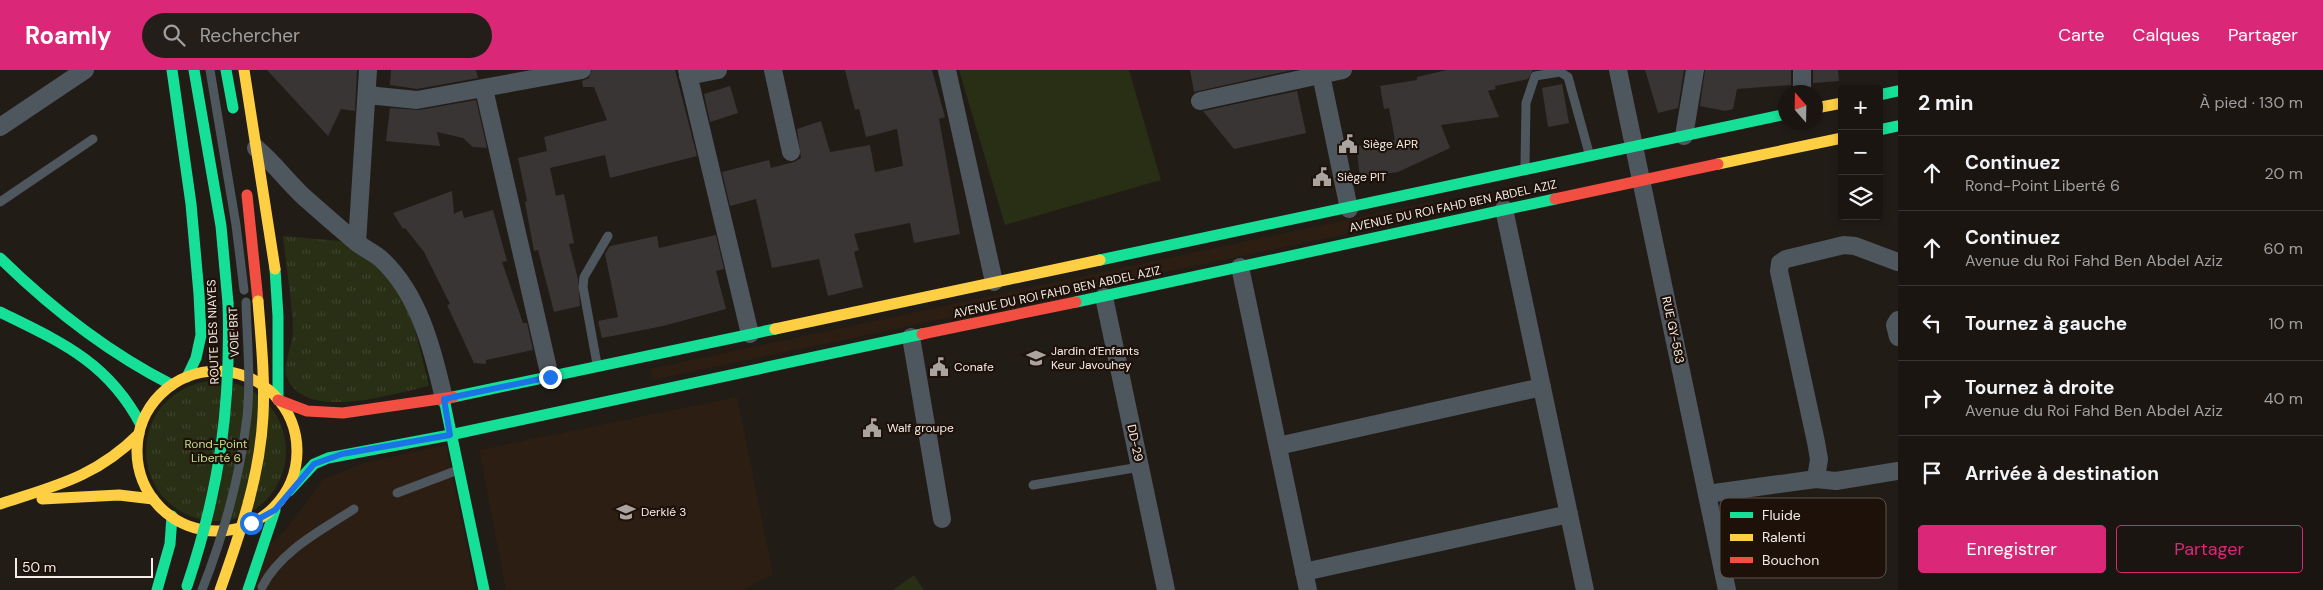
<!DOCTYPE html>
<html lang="fr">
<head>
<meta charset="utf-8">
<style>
  :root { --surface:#1a1511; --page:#231e1a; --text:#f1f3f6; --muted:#9f9f9f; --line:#383431; --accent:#db2777 }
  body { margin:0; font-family:"DM Sans",sans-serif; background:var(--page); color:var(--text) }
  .controls { position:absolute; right:15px; top:15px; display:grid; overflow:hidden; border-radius:5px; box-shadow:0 2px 8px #0003 }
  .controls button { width:45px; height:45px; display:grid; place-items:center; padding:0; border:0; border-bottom:1px solid var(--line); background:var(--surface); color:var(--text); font:25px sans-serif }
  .compass { position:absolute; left:1778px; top:15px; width:45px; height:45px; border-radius:50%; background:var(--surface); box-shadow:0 2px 8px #0003; rotate:340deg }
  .scale { position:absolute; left:15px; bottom:12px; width:138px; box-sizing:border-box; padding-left:5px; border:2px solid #f4ece6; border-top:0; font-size:14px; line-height:18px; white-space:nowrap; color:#f4ece6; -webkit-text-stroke:4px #1d110a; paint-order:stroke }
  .stop { position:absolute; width:15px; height:15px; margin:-11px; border:4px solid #1a73e8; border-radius:50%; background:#fff }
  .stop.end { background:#1a73e8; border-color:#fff; box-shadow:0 1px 5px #0008 }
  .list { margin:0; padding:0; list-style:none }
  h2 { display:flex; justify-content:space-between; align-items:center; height:65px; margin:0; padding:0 20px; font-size:21px }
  h2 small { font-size:16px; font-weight:400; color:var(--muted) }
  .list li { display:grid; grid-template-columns:32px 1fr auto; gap:15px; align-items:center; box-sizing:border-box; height:75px; padding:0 20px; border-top:1px solid var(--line) }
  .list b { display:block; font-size:19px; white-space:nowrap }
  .list p { margin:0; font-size:16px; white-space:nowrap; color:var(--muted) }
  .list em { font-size:16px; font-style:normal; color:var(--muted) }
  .actions { display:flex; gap:10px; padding:15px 20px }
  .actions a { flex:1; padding:11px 0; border:1px solid var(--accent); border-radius:5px; text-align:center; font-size:18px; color:var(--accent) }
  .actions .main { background:var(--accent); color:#fff }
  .icon { flex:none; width:28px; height:28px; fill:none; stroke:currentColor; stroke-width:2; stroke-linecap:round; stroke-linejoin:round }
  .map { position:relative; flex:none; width:1898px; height:520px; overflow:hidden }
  header { display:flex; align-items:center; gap:30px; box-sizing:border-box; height:70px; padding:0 25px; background:var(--accent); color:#fff }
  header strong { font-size:24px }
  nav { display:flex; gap:28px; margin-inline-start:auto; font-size:18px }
  .search { width:350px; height:45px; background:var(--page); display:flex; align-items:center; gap:12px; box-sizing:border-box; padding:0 18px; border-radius:28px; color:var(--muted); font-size:19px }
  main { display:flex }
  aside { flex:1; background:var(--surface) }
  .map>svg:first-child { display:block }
  .built { fill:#2d1e13 }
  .grass { fill:url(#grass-tufts) }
  .garden { fill:#282f15 }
  .building { fill:#383534 }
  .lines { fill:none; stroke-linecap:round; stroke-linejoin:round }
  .lane { stroke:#4e565e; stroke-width:9 }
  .street { stroke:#4e565e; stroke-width:18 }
  .fast { stroke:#16e098; stroke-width:11 }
  .slow { stroke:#ffcf43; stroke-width:11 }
  .jam { stroke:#f24e42; stroke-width:11 }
  .lane-bridge { stroke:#4e565e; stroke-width:9 }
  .fast-bridge { stroke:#16e098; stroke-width:11 }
  .slow-bridge { stroke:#ffcf43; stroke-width:11 }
  .route { stroke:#1a73e8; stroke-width:6 }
  .labels { text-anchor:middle; stroke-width:4.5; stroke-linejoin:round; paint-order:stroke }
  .poi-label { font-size:12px; fill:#f4ece6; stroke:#1d110a; text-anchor:start }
  .street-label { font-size:12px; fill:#f4ece6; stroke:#1d110a }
  .park-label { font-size:12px; fill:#c3df8c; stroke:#1d110a }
  .key { fill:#1d110a; stroke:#5e534c; stroke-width:1 }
  .key-label { font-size:14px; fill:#f4ece6 }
</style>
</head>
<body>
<header>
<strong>Roamly</strong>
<div class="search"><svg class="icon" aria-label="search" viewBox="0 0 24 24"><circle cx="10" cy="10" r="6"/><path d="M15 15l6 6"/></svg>Rechercher</div>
<nav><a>Carte</a><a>Calques</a><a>Partager</a></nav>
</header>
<main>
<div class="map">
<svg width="1898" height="520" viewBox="0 0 1898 520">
  <defs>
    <pattern id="grass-tufts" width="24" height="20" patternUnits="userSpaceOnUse" patternTransform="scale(1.25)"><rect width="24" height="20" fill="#282f15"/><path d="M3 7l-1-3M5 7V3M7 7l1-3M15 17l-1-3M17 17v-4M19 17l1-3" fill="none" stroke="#3d432c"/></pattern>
  </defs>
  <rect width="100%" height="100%" fill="#221c17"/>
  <g class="built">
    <path d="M1434,131L1437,145L652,310L650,299Z"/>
    <path d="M737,327L773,504L743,520H506L479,380Z"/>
    <path d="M446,375L476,520H239L269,475L285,460L324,409L364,393Z"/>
  </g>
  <g class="grass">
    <path d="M283,166L339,171L361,179L376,188L407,236L415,259L429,316C394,323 302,354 286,305C283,295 293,273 293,260C292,229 286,197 283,166Z"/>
    <circle cx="216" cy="381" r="70"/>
  </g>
  <g class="garden">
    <path d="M959,0H1129L1161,110L1005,155Z"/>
    <path d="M914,505L924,520H893Z"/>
  </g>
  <g class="building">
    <path d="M267,0H357L355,41L341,39L328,66Z"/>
    <path d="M391,0H476L478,8L417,19L390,15Z"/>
    <path d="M592,0H675L697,86L610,108L605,85L550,98L556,126L564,124L574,173L569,174L578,209L580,236L554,242L538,180L534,181L525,132L527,131L518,88L547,81L544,67L607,50L594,17H583L582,11L589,8Z"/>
    <path d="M845,0H932L945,47L939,49L960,164L914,173L910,153L854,164L859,180L854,182L863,217L828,226L819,189L772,198L756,129L730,136L722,102L769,90L771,98L794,92L801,88L797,59L821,51L830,82L870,75L875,102L903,96L897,59L866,67L859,39L855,40Z"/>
    <path d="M1190,0H1292L1194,22Z"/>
    <path d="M1447,0H1533L1528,9L1495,16L1496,19L1488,21L1499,47L1441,55L1450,78L1398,102L1360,107L1356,76L1395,70L1389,38L1384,39L1380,16L1417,10V7Z"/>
    <path d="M1645,0H1684L1678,38L1658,43Z"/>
    <path d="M1705,0H1791V15L1737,19L1733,39L1725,41L1700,36Z"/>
    <path d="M1813,0H1838L1839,11L1813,13Z"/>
    <path d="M1562,14L1569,53L1548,57L1542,18Z"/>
    <path d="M730,16L738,43L710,52L704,24Z"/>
    <path d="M1297,21L1306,63L1234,79L1203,41Z"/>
    <path d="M476,30L487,78L473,77L463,68L437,62L440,76L386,71L390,38L419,40Z"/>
    <path d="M452,121L454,144L462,140L464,148L493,140L507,191L502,192L523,253H527L533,280L486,290V294L474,293L447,235L450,234L424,182L405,158L403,159L393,143Z"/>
    <path d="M716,165L724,199L716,201L726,239L663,256L602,268L598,251L618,247L605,184L610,176L657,166L659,178Z"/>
  </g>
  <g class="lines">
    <g class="lane">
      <path d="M210,0L236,155L244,220"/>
      <path d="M1525,95L1526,33L1535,6L1560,2L1568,7L1589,83"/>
      <path d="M0,132L93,69"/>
      <path d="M597,294L583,217L584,207L608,166"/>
      <path d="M1033,415L1140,397"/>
      <path d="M397,423L458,400"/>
      <path d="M262,517C280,481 322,460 354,439"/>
    </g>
    <g class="street">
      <path d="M687,0L750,264"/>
      <path d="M773,0L791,82"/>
      <path d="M947,0L994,212"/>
      <path d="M1320,0L1349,139"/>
      <path d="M1618,0L1727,520"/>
      <path d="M688,6L718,0"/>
      <path d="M484,19L550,307"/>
      <path d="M1802,22V0"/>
      <path d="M367,25L417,30L582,0"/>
      <path d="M1200,31L1343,0"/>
      <path d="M0,57L85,0"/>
      <path d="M1684,66L1695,0"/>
      <path d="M256,78C274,93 287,111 304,127C321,142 338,157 356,172C363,178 373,182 381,189C419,224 433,280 444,329"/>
      <path d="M1504,139L1585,520"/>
      <path d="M357,173L368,0"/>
      <path d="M1240,197L1308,520"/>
      <path d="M1104,227L1166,520"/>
      <path d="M1898,250L1895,255L1898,267"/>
      <path d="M911,267L942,449"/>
      <path d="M1278,376L1542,317"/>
      <path d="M1816,409L1819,389L1816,372L1779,201L1780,193L1786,189L1844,175L1855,176L1898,192"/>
      <path d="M1707,424L1816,409L1836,411L1898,401"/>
      <path d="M1304,502L1569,444"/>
    </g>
    <g class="fast">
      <path d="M172,0L191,134L199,224L201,265L196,288L187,307"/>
      <path d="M194,0L221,156L228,233"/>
      <path d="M226,0L233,38"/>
      <path d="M1879,25L1898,21"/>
      <path d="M1879,60L1898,56"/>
      <path d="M0,188C52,239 107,282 172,315"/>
      <path d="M1100,190L1786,44"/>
      <path d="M275,199L278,246V330"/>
      <path d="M1076,232L1555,129"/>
      <path d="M0,242C61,272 108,292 141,355"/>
      <path d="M453,327L775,259"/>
      <path d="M444,329L484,520"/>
      <path d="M289,421L314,394L328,388L450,365L922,264"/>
      <path d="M157,520L170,474L172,446"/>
      <path d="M248,520L275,440"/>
    </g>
    <g class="slow">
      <path d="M244,0L275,199"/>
      <path d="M1816,38L1842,33"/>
      <path d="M1718,94L1842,68"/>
      <path d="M775,259L1100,190"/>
      <circle cx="217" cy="381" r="80"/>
      <path d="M42,429L119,425L153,429"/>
      <path d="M0,434C55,416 96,407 139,364"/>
    </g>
    <g class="jam">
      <path d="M247,125L258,231"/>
      <path d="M1555,129L1718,94"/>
      <path d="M922,264L1076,232"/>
      <path d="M278,330L307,341L343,343L453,327"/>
    </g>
    <path class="lane-bridge" d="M202,520C224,464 240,407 247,347C251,309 247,270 246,232"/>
    <path class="fast-bridge" d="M187,516C220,418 231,336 228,233"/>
    <path class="slow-bridge" d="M220,520C240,464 260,406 263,346C265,308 261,269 258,231"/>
  </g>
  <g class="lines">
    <path class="route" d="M251,453L275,440L314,394L342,384L450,365L444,329L550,307"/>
  </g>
  <defs>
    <g id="civic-bare" transform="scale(1.5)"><path d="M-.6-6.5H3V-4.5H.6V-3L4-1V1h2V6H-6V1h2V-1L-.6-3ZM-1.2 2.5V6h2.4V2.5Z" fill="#aaa39e" stroke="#1d110a" stroke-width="2.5" paint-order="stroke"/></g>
    <g id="school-bare" transform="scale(1.5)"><path d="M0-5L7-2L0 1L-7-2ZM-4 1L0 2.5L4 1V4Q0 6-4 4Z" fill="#aaa39e" stroke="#1d110a" stroke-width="2.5" paint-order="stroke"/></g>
  </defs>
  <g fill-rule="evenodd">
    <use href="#civic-bare" x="1348" y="74"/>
    <use href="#civic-bare" x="1322" y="107"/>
    <use href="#school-bare" x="1036" y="288"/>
    <use href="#civic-bare" x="939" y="297"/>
    <use href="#civic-bare" x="872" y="358"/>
    <use href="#school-bare" x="626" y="442"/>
  </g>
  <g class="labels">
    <g class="poi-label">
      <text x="1363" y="78">Siège APR</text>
      <text x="1337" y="111">Siège PIT</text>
      <text x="1051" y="285">Jardin d'Enfants<tspan x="1051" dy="14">Keur Javouhey</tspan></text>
      <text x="954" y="301">Conafe</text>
      <text x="887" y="362">Walf groupe</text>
      <text x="641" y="446">Derklé 3</text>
    </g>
    <g class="street-label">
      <text transform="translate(1453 136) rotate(-12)" y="4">AVENUE DU ROI FAHD BEN ABDEL AZIZ</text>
      <text transform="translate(1057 222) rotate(-12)" y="4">AVENUE DU ROI FAHD BEN ABDEL AZIZ</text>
      <text transform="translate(1673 260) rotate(78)" y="4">RUE GY-583</text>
      <text transform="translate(213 262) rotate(-92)" y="4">ROUTE DES NIAYES</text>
      <text transform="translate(234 262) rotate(-92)" y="4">VOIE BRT</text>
      <text transform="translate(1135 373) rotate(78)" y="4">DD-29</text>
    </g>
    <g class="park-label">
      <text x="216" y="378">Rond-Point<tspan x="216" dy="14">Liberté 6</tspan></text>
    </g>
  </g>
  <rect x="1720" y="428" width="166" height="80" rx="8" class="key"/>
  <rect x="1730" y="442" width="23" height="6" fill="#16e098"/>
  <rect x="1730" y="464" width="23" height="7" fill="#ffcf43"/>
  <rect x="1730" y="487" width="23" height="6" fill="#f24e42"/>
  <g class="key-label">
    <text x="1762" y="450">Fluide</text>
    <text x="1762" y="472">Ralenti</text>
    <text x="1762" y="495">Bouchon</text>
  </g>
</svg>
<div class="controls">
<button>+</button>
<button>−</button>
<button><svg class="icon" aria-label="layers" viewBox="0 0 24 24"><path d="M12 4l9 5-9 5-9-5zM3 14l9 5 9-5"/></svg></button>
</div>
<svg class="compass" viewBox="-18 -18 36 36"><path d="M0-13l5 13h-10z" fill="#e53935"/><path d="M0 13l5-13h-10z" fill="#9f9f9f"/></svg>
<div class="scale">50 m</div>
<div class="stop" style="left:251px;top:453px"></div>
<div class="stop end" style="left:550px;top:307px"></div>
</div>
<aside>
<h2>2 min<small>À pied · 130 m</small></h2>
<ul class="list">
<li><svg class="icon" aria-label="ahead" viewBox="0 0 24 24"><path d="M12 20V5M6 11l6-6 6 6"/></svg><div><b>Continuez</b><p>Rond-Point Liberté 6</p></div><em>20 m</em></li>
<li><svg class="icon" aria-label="ahead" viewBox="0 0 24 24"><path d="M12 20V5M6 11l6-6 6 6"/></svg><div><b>Continuez</b><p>Avenue du Roi Fahd Ben Abdel Aziz</p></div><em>60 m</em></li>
<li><svg class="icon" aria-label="left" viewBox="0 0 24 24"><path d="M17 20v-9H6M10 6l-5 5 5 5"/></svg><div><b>Tournez à gauche</b></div><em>10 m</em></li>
<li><svg class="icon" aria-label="right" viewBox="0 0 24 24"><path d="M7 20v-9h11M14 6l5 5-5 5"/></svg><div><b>Tournez à droite</b><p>Avenue du Roi Fahd Ben Abdel Aziz</p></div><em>40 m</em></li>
<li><svg class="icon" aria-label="arrive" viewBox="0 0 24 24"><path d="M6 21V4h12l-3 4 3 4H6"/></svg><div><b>Arrivée à destination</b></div></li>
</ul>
<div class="actions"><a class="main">Enregistrer</a><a>Partager</a></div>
</aside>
</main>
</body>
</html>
